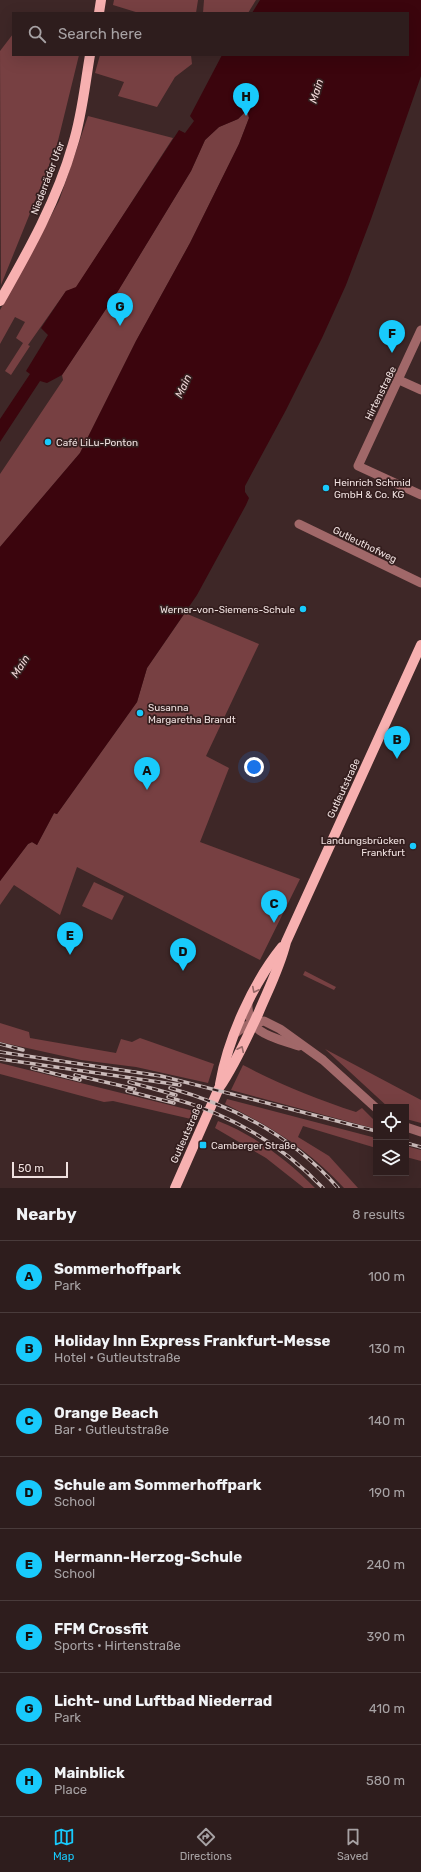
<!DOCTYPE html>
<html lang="en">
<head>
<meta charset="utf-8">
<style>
  :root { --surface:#2e1d1d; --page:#3a2a2a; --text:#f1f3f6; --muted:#a7a2a4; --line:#493b3b; --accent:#18cafc }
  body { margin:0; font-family:Rubik,sans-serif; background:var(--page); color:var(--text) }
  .controls { position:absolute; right:12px; bottom:12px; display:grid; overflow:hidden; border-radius:0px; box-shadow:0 4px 16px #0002 }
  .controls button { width:36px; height:36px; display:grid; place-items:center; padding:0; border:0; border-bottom:1px solid var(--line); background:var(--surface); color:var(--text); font:20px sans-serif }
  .scale { position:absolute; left:12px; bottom:10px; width:56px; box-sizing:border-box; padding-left:4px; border:2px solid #efe0df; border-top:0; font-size:11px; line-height:14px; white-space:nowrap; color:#efe0df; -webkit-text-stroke:3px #341e1e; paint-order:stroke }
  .you { position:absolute; left:254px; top:767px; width:14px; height:14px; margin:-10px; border:3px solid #fff; border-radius:50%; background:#1a73e8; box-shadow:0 0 0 6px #1a73e833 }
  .badge { display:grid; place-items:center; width:26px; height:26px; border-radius:50%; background:var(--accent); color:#111; font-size:13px; font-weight:700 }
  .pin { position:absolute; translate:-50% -33px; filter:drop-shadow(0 1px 2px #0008) }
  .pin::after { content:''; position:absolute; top:21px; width:14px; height:12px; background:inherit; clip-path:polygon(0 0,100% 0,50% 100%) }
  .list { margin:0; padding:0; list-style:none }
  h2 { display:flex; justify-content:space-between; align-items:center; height:52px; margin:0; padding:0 16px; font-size:17px }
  h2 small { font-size:13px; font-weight:400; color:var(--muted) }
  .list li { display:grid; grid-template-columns:26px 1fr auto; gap:12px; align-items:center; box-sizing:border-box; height:72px; padding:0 16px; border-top:1px solid var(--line) }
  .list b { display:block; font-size:15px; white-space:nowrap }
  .list p { margin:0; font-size:13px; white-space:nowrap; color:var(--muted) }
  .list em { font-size:13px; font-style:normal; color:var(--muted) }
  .icon { flex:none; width:22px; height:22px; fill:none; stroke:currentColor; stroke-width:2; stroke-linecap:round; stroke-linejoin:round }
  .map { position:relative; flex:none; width:421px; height:1188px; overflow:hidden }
  .search { position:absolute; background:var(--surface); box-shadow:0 4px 16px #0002; left:12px; right:12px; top:12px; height:44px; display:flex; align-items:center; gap:10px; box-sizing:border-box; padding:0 14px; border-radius:0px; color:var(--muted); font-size:15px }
  .sheet { height:628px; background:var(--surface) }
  nav { display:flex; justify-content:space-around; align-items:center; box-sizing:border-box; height:56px; border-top:1px solid var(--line); background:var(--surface); font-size:11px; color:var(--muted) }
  nav a { display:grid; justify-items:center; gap:2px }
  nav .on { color:var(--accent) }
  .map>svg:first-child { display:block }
  .green { fill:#774042 }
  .water { fill:#3b050d }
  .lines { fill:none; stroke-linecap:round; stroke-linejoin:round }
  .minor { stroke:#a16869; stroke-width:9 }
  .major { stroke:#f7b0b0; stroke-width:10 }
  .rail-casing { stroke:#cabab9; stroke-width:3.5 }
  .rail { stroke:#341e1e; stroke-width:2; stroke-dasharray:6; stroke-linecap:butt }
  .oneway { stroke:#966767 }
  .poi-dot { fill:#18cafc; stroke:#341e1e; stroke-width:1.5 }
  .labels { text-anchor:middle; stroke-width:3.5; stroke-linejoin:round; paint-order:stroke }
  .street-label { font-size:10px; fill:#efe0df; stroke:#341e1e }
  .poi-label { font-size:10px; fill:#efe0df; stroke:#341e1e; text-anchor:start }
  .water-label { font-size:11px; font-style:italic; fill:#f0d8d8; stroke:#341e1e }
</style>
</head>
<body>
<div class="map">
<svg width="421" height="1188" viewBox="0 0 421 1188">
  <rect width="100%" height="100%" fill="#3e2727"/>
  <g class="green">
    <path d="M114,0H198L196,13H139L113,5Z"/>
    <path d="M204,0H256L248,13H203Z"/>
    <path d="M13,34V55H79L56,149L1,285L0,51Z"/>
    <path d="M100,55H191L192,64L175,77L157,107L118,96L124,82L95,73Z"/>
    <path d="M245,112L248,114L249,118L239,144L190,243L136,341L80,453L0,547V474L63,380L62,375L118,291L191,171L205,140L219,127L238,119Z"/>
    <path d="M88,116L173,138L76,288L66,291L28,345L30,346L11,375L5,371L23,343L16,338L25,322L15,317L0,344V310L59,201Z"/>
    <path d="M185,613L259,644L206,756L229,768L200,842L300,879L260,960L77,867L60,915L14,885L0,905V881L3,877L28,844L32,842L37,845L54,813L57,814L137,702L147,668Z"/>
    <path d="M94,882L124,896L112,920L82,906Z"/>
    <path d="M305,971L336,987L334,990L303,975Z"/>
    <path d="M0,1023L29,1032L30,1038L116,1053L121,1039L132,1042L140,1038L214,1064L208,1083L136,1067L81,1060L0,1042Z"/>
    <path d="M325,1049L421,1100V1123L406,1119V1107H388Z"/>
    <path d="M0,1063L194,1111L191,1119L113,1101L104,1102L0,1074Z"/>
    <path d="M243,1065C279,1084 317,1099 356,1112L362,1108L376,1122V1129L231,1090Z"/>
    <path d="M227,1099L376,1138V1148L303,1126L298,1137L329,1156L358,1188H344C310,1151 270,1126 225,1104Z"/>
    <path d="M218,1121C254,1135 288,1160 315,1188H304L266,1158L215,1128Z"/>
    <path d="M406,1146L421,1150V1161L406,1157Z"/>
  </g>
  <path class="water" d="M260,0H421V76L371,219L346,285L322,338L286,410L245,486V492L249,498L246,505L197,595L147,668L137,702L57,814L54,813L37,845L32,842L28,844L0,881V547L80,453L136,341L190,243L239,144L249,118L248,114L245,112L238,119L219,127L205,140L191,171L118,291L62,375L47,383L40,381L0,442V419L30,374L26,371L48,335L41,328L66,291L76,287L179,130L185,133L194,121L190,116L222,55H408V13H252Z"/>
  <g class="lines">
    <g class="minor">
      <path d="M421,330L358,466L421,495"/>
      <path d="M399,380L421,390"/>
      <path d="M299,524L421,583"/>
      <path d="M248,1004C246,1034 276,1038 299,1046"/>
      <path d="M234,1034L245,1026L264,1021L280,1029L323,1060L376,1108"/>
      <path d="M406,1127L421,1132"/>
    </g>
    <g class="major">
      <path d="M99,13L101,0"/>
      <path d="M0,301C29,250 57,200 73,144C82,116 85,84 90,55"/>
      <path d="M220,1084C228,1038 253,983 282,947"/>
      <path d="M175,1188L219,1088C235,1065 246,1039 258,1014C268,990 280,967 286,942L421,645"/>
    </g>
    <g class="rail-casing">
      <g id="rail">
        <path d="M0,1044L23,1050"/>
        <path d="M0,1052L161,1076L376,1131"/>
        <path d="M0,1059L180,1085"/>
        <path d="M32,1068L80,1080"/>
        <path d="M75,1075L135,1089"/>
        <path d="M129,1082L176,1095"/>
        <path d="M170,1088C234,1106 294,1138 338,1188"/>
        <path d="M127,1091L174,1103"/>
        <path d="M168,1097C228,1113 281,1144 323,1188"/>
        <path d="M406,1143L421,1147"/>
      </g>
    </g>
    <use href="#rail" class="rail"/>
  </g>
  <defs><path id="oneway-chevron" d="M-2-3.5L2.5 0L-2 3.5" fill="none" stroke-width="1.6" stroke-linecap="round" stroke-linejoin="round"/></defs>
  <g class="oneway">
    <use href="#oneway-chevron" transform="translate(255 990) rotate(117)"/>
    <use href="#oneway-chevron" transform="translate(241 1049) rotate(-64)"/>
  </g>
  <g class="poi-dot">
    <circle cx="48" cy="442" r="4"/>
    <circle cx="326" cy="488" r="4"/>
    <circle cx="303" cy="609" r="4"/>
    <circle cx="140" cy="713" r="4"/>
    <circle cx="413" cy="846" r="4"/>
    <rect x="199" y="1141" width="8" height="8" rx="2"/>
  </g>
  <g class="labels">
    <g class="street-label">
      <text transform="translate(47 178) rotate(-69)" y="4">Niederräder Ufer</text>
      <text transform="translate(380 393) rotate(-64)" y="4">Hirtenstraße</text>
      <text transform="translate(365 544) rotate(26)" y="4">Gutleuthofweg</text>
      <text transform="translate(343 788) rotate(-65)" y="4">Gutleutstraße</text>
      <text transform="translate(186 1133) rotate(-66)" y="4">Gutleutstraße</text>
    </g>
    <g class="poi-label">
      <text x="56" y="446">Café LiLu-Ponton</text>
      <text x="334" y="486">Heinrich Schmid<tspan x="334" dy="12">GmbH &amp; Co. KG</tspan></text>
      <text x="295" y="613" text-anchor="end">Werner-von-Siemens-Schule</text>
      <text x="148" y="711">Susanna<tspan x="148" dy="12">Margaretha Brandt</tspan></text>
      <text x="405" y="844" text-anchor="end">Landungsbrücken<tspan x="405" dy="12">Frankfurt</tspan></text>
      <text x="211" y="1149">Camberger Straße</text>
    </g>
    <g class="water-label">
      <text transform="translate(316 91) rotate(-73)" y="4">Main</text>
      <text transform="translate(183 386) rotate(-65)" y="4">Main</text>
      <text transform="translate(20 666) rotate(-57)" y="4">Main</text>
    </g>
  </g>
</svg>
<div class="controls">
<button><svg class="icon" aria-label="locate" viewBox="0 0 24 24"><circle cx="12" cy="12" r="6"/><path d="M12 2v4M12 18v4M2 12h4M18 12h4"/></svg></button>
<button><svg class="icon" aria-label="layers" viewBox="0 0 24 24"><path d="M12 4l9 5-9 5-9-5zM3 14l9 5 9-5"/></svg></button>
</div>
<div class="scale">50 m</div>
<div class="you"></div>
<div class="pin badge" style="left:147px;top:790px">A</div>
<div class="pin badge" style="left:397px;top:759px">B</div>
<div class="pin badge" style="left:274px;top:923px">C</div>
<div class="pin badge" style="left:183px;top:971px">D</div>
<div class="pin badge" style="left:70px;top:955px">E</div>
<div class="pin badge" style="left:392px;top:353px">F</div>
<div class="pin badge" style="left:120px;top:326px">G</div>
<div class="pin badge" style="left:246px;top:116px">H</div>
<div class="search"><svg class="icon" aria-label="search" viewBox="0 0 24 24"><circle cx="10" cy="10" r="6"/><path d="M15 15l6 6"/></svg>Search here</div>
</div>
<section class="sheet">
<h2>Nearby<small>8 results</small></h2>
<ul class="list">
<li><span class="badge">A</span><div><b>Sommerhoffpark</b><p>Park</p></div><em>100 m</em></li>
<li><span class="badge">B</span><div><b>Holiday Inn Express Frankfurt-Messe</b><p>Hotel · Gutleutstraße</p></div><em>130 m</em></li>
<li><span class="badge">C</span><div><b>Orange Beach</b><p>Bar · Gutleutstraße</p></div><em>140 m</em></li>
<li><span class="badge">D</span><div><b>Schule am Sommerhoffpark</b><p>School</p></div><em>190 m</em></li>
<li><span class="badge">E</span><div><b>Hermann-Herzog-Schule</b><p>School</p></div><em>240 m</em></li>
<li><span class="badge">F</span><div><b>FFM Crossfit</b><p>Sports · Hirtenstraße</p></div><em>390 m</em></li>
<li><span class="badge">G</span><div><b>Licht- und Luftbad Niederrad</b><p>Park</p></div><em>410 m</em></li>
<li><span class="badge">H</span><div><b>Mainblick</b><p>Place</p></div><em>580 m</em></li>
</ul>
</section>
<nav>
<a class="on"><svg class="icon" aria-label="map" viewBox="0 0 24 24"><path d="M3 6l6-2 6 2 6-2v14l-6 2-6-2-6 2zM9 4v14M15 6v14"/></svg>Map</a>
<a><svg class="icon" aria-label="directions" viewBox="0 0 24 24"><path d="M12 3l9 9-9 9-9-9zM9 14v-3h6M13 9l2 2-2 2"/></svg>Directions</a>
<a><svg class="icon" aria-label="saved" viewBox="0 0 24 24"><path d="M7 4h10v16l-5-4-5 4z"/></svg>Saved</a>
</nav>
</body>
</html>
